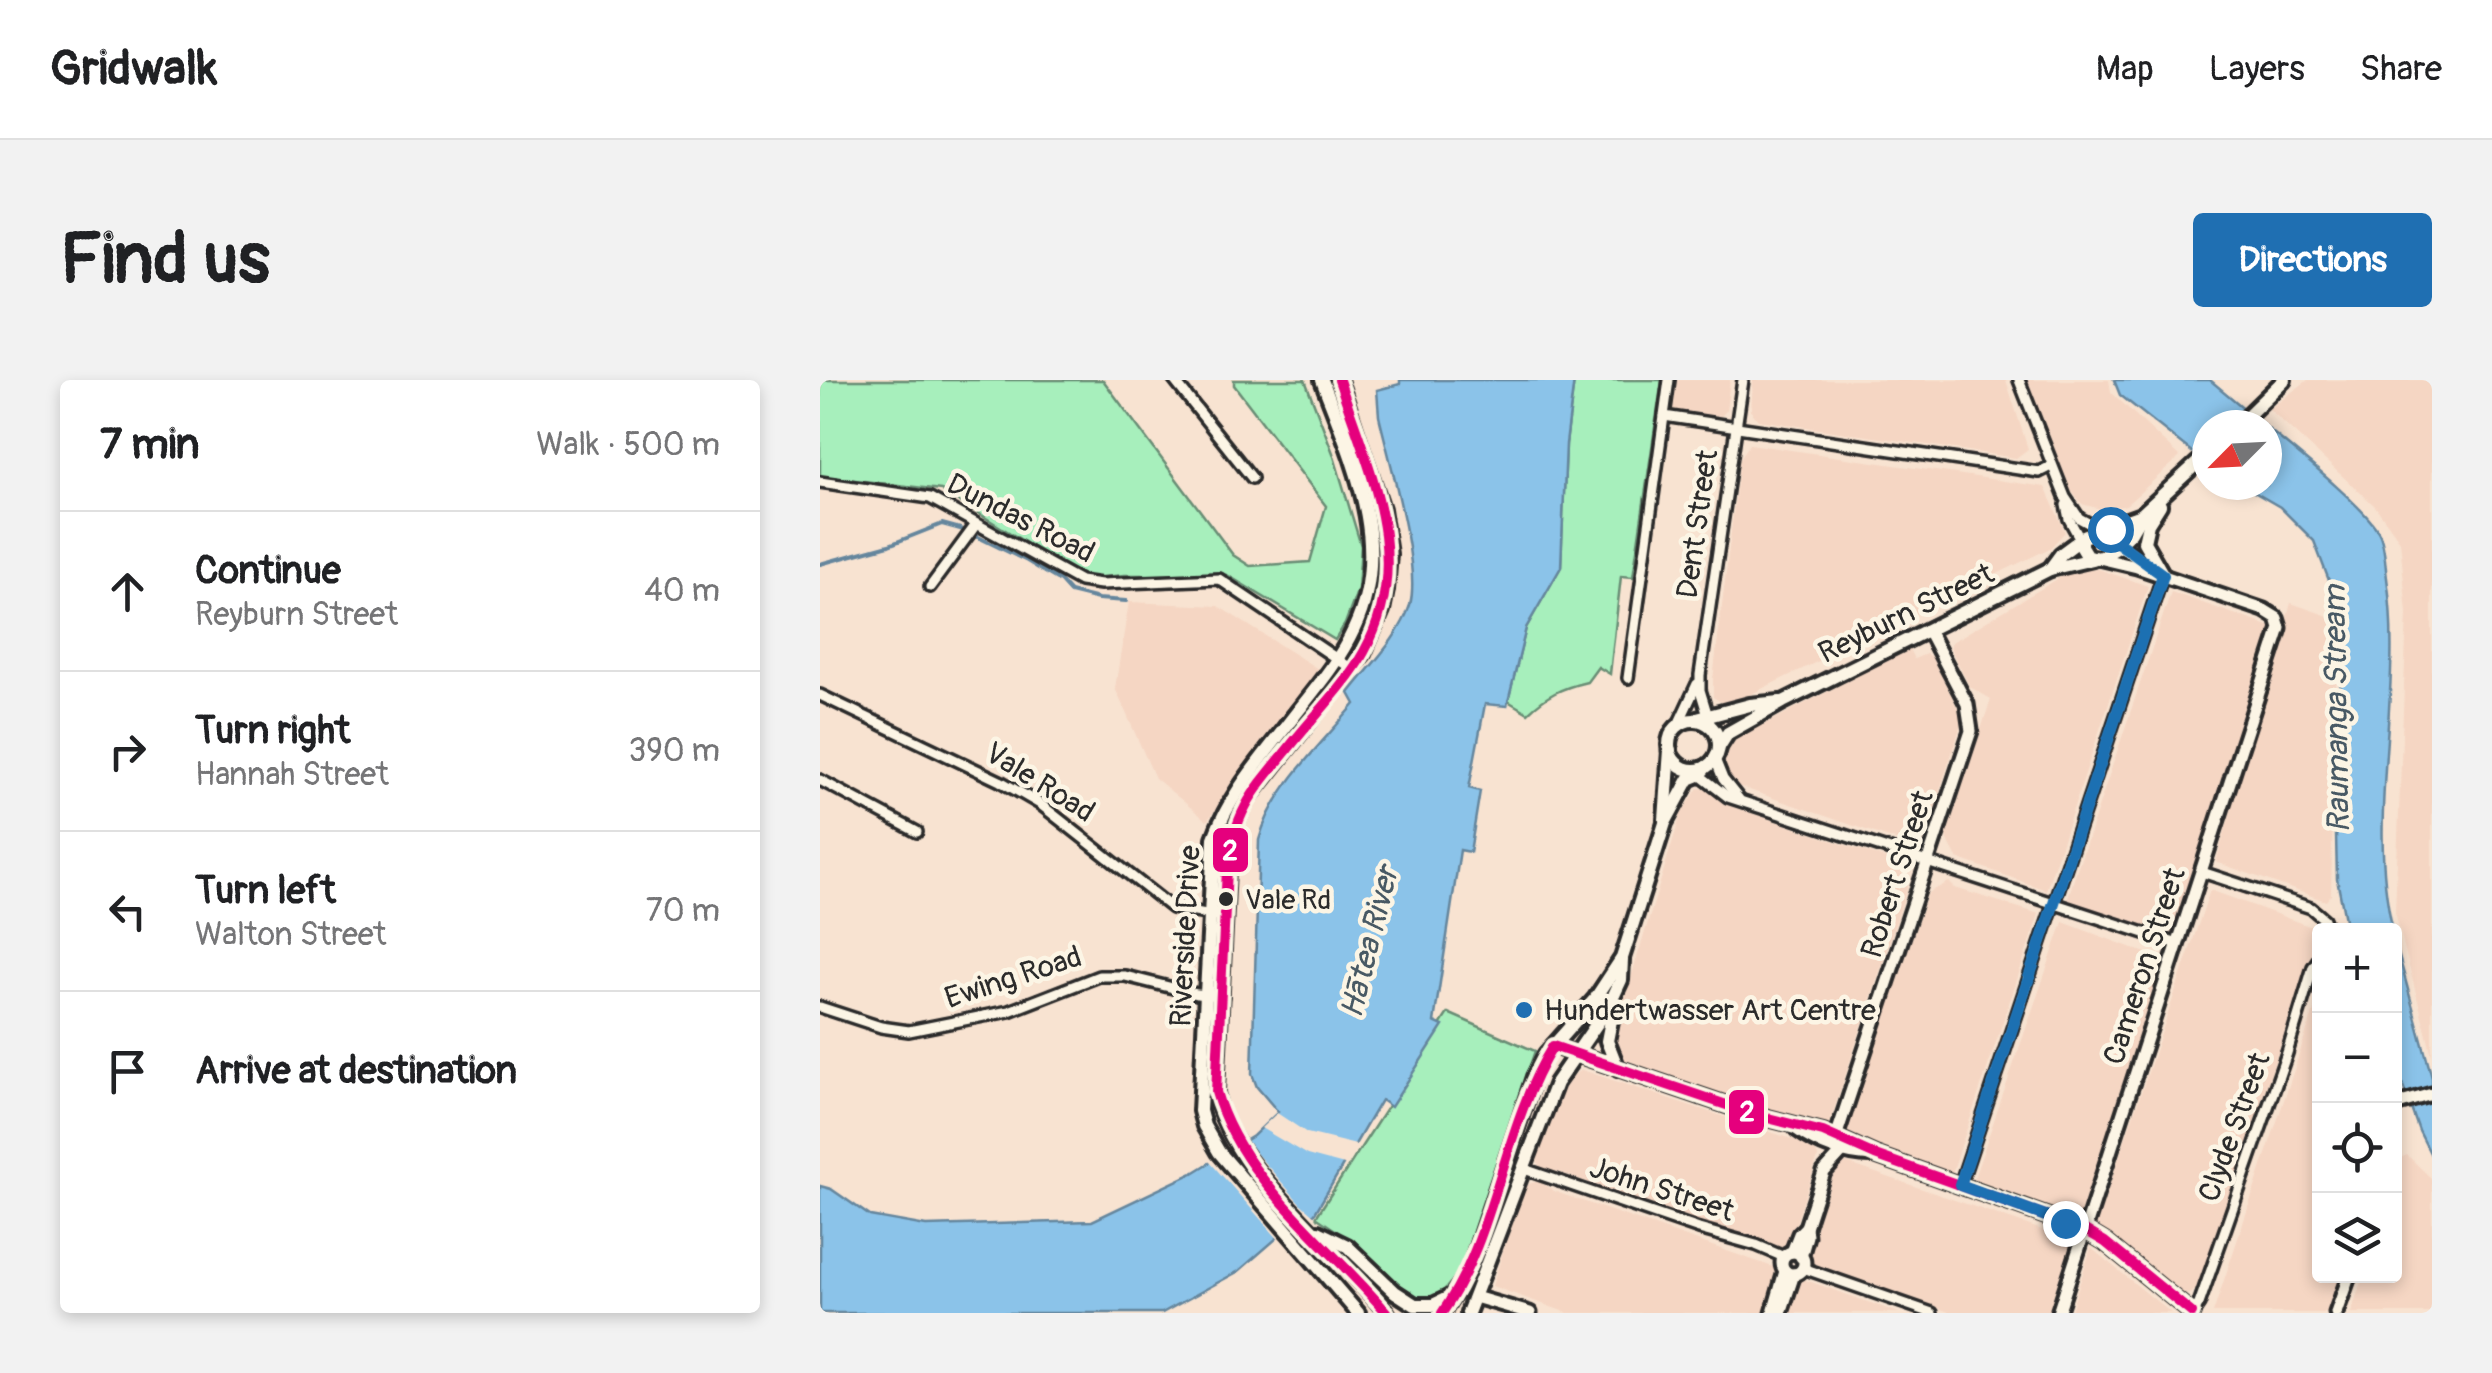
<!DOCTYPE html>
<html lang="en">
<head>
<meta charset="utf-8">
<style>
  :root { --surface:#fff; --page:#f2f2f2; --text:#202124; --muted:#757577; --line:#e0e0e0; --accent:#1f6fb2 }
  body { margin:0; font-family:Pangolin,sans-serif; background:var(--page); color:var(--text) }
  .controls { position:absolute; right:30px; bottom:30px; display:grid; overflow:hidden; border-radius:10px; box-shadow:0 5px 15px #0003 }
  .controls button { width:90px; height:90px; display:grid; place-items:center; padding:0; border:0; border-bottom:2px solid var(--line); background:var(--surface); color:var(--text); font:50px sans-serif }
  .compass { position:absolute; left:1372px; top:30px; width:90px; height:90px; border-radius:50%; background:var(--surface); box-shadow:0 5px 15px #0003; rotate:246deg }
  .stop { position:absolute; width:30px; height:30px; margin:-22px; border:8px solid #1f6fb2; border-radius:50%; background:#fff }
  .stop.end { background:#1f6fb2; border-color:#fff; box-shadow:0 2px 10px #0008 }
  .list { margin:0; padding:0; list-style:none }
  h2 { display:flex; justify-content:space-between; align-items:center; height:130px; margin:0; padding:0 40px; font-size:42px }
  h2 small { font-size:32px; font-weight:400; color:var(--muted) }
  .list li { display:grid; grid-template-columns:65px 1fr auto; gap:30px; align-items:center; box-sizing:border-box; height:160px; padding:0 40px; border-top:2px solid var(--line) }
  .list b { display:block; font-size:38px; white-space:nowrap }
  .list p { margin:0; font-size:32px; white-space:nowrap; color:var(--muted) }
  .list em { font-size:32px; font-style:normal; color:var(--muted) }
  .icon { flex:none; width:55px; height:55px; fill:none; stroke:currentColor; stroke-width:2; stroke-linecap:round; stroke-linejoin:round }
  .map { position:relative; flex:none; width:1612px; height:933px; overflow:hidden; border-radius:10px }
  header { display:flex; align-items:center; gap:60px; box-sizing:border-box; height:140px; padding:0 50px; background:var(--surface); border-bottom:2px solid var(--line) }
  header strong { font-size:48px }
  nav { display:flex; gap:55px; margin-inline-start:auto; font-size:35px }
  .intro { display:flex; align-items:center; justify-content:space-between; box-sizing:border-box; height:240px; padding:0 60px }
  h1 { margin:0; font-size:70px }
  .button { padding:25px 45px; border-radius:10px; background:var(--accent); color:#fff; font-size:35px; font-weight:700 }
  main { display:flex; gap:60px; padding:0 60px }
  aside { flex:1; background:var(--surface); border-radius:10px; box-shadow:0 5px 15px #0003 }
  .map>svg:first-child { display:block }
  .built { fill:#f5d6c3 }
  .green { fill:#a7efbc; stroke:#698d74; stroke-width:2.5 }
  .water { fill:#8bc3e9; stroke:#65869d; stroke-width:2.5 }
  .pier { fill:#f8e3d1 }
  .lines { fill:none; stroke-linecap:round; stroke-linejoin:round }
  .stream { stroke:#65869d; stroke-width:4 }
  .minor-casing { stroke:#2b2b2b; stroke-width:16 }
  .tertiary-casing { stroke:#2b2b2b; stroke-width:19 }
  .secondary-casing { stroke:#2b2b2b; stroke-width:20 }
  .minor { stroke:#fcf5e5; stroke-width:9 }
  .tertiary { stroke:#fcf5e5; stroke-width:11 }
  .secondary { stroke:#fcf5e5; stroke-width:12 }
  .bus-1-casing { stroke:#fcf5e5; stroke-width:18 }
  .bus-1 { stroke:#e5007d; stroke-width:10 }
  .route { stroke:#1f6fb2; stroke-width:12 }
  .bus-dot { fill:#2b2b2b; stroke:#fcf5e5; stroke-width:4 }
  .poi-dot { fill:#1f6fb2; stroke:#fcf5e5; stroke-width:4 }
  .labels { text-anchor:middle; stroke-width:9; stroke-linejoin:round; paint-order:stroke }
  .bus-label { font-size:28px; fill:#2b2b2b; stroke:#fcf5e5; text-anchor:start }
  .street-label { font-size:30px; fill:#2b2b2b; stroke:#fcf5e5 }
  .poi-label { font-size:30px; fill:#2b2b2b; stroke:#fcf5e5; text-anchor:start }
  .water-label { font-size:32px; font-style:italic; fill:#485964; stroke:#fcf5e5 }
  .line-badge { stroke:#fcf5e5; stroke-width:4 }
  .badge-label { font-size:28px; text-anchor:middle; font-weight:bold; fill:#fff }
</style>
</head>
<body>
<header>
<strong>Gridwalk</strong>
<nav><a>Map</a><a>Layers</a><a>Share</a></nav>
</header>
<div class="intro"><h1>Find us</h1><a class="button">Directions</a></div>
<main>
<aside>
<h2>7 min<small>Walk · 500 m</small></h2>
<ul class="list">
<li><svg class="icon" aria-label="ahead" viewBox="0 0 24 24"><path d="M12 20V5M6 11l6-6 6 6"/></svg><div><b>Continue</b><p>Reyburn Street</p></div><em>40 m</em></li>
<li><svg class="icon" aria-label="right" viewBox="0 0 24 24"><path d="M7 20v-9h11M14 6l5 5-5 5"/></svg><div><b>Turn right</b><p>Hannah Street</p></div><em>390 m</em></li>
<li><svg class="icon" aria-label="left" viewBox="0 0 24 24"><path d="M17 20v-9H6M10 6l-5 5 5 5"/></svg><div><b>Turn left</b><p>Walton Street</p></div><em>70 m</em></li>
<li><svg class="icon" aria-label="arrive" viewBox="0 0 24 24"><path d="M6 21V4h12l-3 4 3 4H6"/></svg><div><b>Arrive at destination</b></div></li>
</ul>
</aside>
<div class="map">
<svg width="1612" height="933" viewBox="0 0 1612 933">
  <rect width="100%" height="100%" fill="#f8e3d1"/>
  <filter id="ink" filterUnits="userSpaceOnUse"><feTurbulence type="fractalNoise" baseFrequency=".01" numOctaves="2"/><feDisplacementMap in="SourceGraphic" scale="20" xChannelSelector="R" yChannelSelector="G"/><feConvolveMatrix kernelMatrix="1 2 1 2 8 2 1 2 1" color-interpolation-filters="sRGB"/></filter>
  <g filter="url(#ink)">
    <g class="built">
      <path d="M849,0H910L906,31L901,36L848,30Z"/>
      <path d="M933,0H1186L1208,69L1196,78L938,40L931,31Z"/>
      <path d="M1205,0H1289L1291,12L1360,77L1306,125L1284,130L1262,124L1244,102Z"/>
      <path d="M1488,0H1612V675L1575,532L1587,233L1580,161L1555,126L1449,29Z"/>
      <path d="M930,64L1225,107L1245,152L1230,168L919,320L901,322L893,317V299L920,78Z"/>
      <path d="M1278,189L1328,206L1226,510L1137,478L1126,456L1171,319L1150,307L1130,268L1132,262L1249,192Z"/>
      <path d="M1351,212L1454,248L1350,556L1247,520Z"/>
      <path d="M309,222L398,226L498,289L387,441L335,398L295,308Z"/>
      <path d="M1471,223L1511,237L1517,252L1511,515L1506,521L1396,482Z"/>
      <path d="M1089,269L1094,279L1106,274L1112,277L1143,339L1107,450L1081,462L912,404L906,395L904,384L908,365L920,352L941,346Z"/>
      <path d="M878,408L888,409L910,426L1076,482L1088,506L1009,745L999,748L797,677L791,663L861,434Z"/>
      <path d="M1129,502L1135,508L1219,534L1131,796L1022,758L1108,513Z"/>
      <path d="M1390,510L1500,550L1377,909L1364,917L1276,845Z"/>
      <path d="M1243,542L1347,581L1261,839L1153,801Z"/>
      <path d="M1499,615L1500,896H1523L1511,933H1393Z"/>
      <path d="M762,690L993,766L998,777L968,867L961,870L739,792L721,790L716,777L741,703Z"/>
      <path d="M1587,775L1612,799V933H1531L1543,896H1574L1575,791L1578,779Z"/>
      <path d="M1018,780L1254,861L1229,933H1132L984,882Z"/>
      <path d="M718,801L736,812L959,889L944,933H748L672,906L702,812L709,804Z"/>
      <path d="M1271,868L1282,877L1351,933H1250Z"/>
      <path d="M980,898L1079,933H968Z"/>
    </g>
    <g class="green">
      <path d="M0,0H283L413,175L430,186L490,182L506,126L414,5V0H485L513,73L541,166L538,209L525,244L515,260L407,195H304L264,199L121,110L0,96Z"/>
      <path d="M754,0H842L813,197L801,196L790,294L778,287L767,302C741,308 727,315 708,333L688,321L706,248L741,187L746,64Z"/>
      <path d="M628,633L715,671L640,890C626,910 616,925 589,915L527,858L496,837Z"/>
    </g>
    <g class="water">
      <path d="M580,0H754L746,64L741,187L706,248L687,326L665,324L649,408L660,411L650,472L640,470L614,642L623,646L571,727L561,720L495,833L457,858L419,891L342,933H0V806L11,809L50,836L106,846L272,841L373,793L433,756L458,732L437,707L432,694L439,460C453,408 501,365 535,324L529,313C549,287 580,257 590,225C601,186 569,80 559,36L557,10L580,4Z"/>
      <path d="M1294,0H1390L1444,45H1387V84L1300,15Z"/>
      <path d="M1447,48C1472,69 1546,127 1559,153C1565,165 1565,184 1567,198C1584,314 1545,435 1573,550H1527L1517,499L1515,409L1523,261L1513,211L1494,161L1460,127L1422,105H1447Z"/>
      <path d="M1574,558L1612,698V777L1599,751L1575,683Z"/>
    </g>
    <g class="pier">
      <path d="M457,733L487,753L540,766L528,786L487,775L441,748Z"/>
      <path d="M422,757L480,823L496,837L461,862L389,781Z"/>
    </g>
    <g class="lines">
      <g class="stream">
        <path d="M156,156L207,181L240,201L250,212L278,219L306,221"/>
        <path d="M0,184L69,165L122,144L144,150"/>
      </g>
      <g class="minor-casing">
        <g id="minor">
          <path d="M354,0L432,98"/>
          <path d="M1199,0L1245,117L1259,138L1279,149"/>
          <path d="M844,36L1219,92L1231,86"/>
          <path d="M0,102L110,118L260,201L281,204L399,199L532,289"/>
          <path d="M1246,125L1249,139L1260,159"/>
          <path d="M110,207L155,146"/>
          <path d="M808,298L849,0"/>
          <path d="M0,315L180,401L220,424L352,528L392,535"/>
          <path d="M891,346L880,310V295L923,0"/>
          <path d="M857,347L877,304"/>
          <path d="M895,379L903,399L919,419"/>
          <path d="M873,390L908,417L1358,564"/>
          <path d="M0,400L97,452"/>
          <path d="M1382,492L1491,528L1504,539L1508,551"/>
          <path d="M0,627L61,647L89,651L189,631L279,596H305L377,614L403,616"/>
          <path d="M704,789L879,849L936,865L964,877"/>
          <path d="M1140,805L1343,195"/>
          <path d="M983,888L1112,933"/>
          <path d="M1373,933L1379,924L1467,673L1493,587L1500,577"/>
        </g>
      </g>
      <g class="tertiary-casing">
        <g id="tertiary">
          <path d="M1299,164L1327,185"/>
          <path d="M1574,725L1612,714"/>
          <path d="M1016,757L1151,351L1147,324L1109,252"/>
          <path d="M972,872L979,854L986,847"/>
          <circle cx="973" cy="883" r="11"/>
          <path d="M981,877L987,856L986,847L1004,792L1024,770"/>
          <path d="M655,917L710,933"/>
          <path d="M953,933L965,891"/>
          <path d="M961,933L974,894"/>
          <path d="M1238,933L1460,248L1457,238L1444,230L1317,187L1279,178"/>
          <path d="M1516,933L1529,896"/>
        </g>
      </g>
      <g class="secondary-casing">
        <g id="secondary">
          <path d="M502,0C532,79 574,166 534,249C517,286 488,317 464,349C437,384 409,416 394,458L380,731L384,746L399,772L538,933"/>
          <path d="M519,0L562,129L569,174L566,210L562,230L543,274L426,421L412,453L407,489L396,712C404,781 522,874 567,933"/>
          <path d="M1418,45L1464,0"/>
          <path d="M1340,125L1328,144L1324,162L1343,195"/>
          <path d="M1286,148L1295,154L1298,167L1279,178L1267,176L1261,166V158Z"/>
          <path d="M1282,149L1321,135"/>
          <path d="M1300,163L1311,152L1321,135L1387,74"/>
          <path d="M1230,189L1241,174L1260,160"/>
          <path d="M877,339L930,325L960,322"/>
          <circle cx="874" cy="365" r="25"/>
          <path d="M899,367L908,353L963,322L1230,189L1273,179"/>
          <path d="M845,440L850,370"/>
          <path d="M794,625L787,661L798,689"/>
          <path d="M733,666L936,735L1003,752L1055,775L1265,850L1285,862L1372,933"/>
          <path d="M977,749C998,764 1025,775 1051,775"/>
          <path d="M498,852L527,866L575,912L595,925H613L634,915"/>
          <path d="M622,933L649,891L714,697L726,674L775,619L802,578L845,443L869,399L879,395L886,387"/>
          <path d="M648,933L736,703L789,626L801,600L802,580"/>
        </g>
      </g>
      <use href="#minor" class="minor"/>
      <use href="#tertiary" class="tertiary"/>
      <use href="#secondary" class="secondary"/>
      <g class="bus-1-casing">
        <g id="bus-1">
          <path d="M519,0C549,91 595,180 544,272C526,305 491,339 468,369C432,413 415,431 407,489L396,712C422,802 508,863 567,933"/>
          <path d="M622,933C677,854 682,748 733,666L936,735L1003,752L1055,775L1265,850L1285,862L1372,933"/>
        </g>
      </g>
      <use href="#bus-1" class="bus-1"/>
    </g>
  </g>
  <g class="lines" filter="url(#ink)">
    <path class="route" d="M1245,843L1140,805L1343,195L1300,164L1290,149"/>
  </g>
  <circle class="bus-dot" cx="406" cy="519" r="9"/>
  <circle class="poi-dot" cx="704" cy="630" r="10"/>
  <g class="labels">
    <g class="bus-label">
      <text x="425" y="529">Vale Rd</text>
    </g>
    <g class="street-label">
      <text transform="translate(201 138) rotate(27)" y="10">Dundas Road</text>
      <text transform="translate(877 144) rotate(-82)" y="10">Dent Street</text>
      <text transform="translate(1086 233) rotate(-26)" y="10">Reyburn Street</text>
      <text transform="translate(220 402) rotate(32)" y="10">Vale Road</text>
      <text transform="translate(1077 494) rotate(-72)" y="10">Robert Street</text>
      <text transform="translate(365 556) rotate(-87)" y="10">Riverside Drive</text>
      <text transform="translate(1324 586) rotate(-72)" y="10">Cameron Street</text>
      <text transform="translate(193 597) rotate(-18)" y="10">Ewing Road</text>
      <text transform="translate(1414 747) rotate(-70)" y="10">Clyde Street</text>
      <text transform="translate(842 809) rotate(18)" y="10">John Street</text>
    </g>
    <g class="poi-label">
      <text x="724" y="640">Hundertwasser Art Centre</text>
    </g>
    <g class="water-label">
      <text transform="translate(1516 329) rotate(-91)" y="11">Raumanga Stream</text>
      <text transform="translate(549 562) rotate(-76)" y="11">Hātea River</text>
    </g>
  </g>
  <g class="line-badge">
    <rect x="391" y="446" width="39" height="48" rx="10" fill="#e5007d"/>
    <rect x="907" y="708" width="39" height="48" rx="10" fill="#e5007d"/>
  </g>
  <g class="badge-label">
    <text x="410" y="480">2</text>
    <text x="927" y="741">2</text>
  </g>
</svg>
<div class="controls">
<button>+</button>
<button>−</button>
<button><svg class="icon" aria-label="locate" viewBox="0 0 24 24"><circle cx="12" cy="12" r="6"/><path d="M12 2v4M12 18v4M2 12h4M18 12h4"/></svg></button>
<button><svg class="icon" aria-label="layers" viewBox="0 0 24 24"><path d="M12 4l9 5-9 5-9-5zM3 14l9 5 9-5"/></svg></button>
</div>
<svg class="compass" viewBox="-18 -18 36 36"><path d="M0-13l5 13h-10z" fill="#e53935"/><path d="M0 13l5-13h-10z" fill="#757577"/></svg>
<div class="stop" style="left:1290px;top:149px"></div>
<div class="stop end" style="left:1245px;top:843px"></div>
</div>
</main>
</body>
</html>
